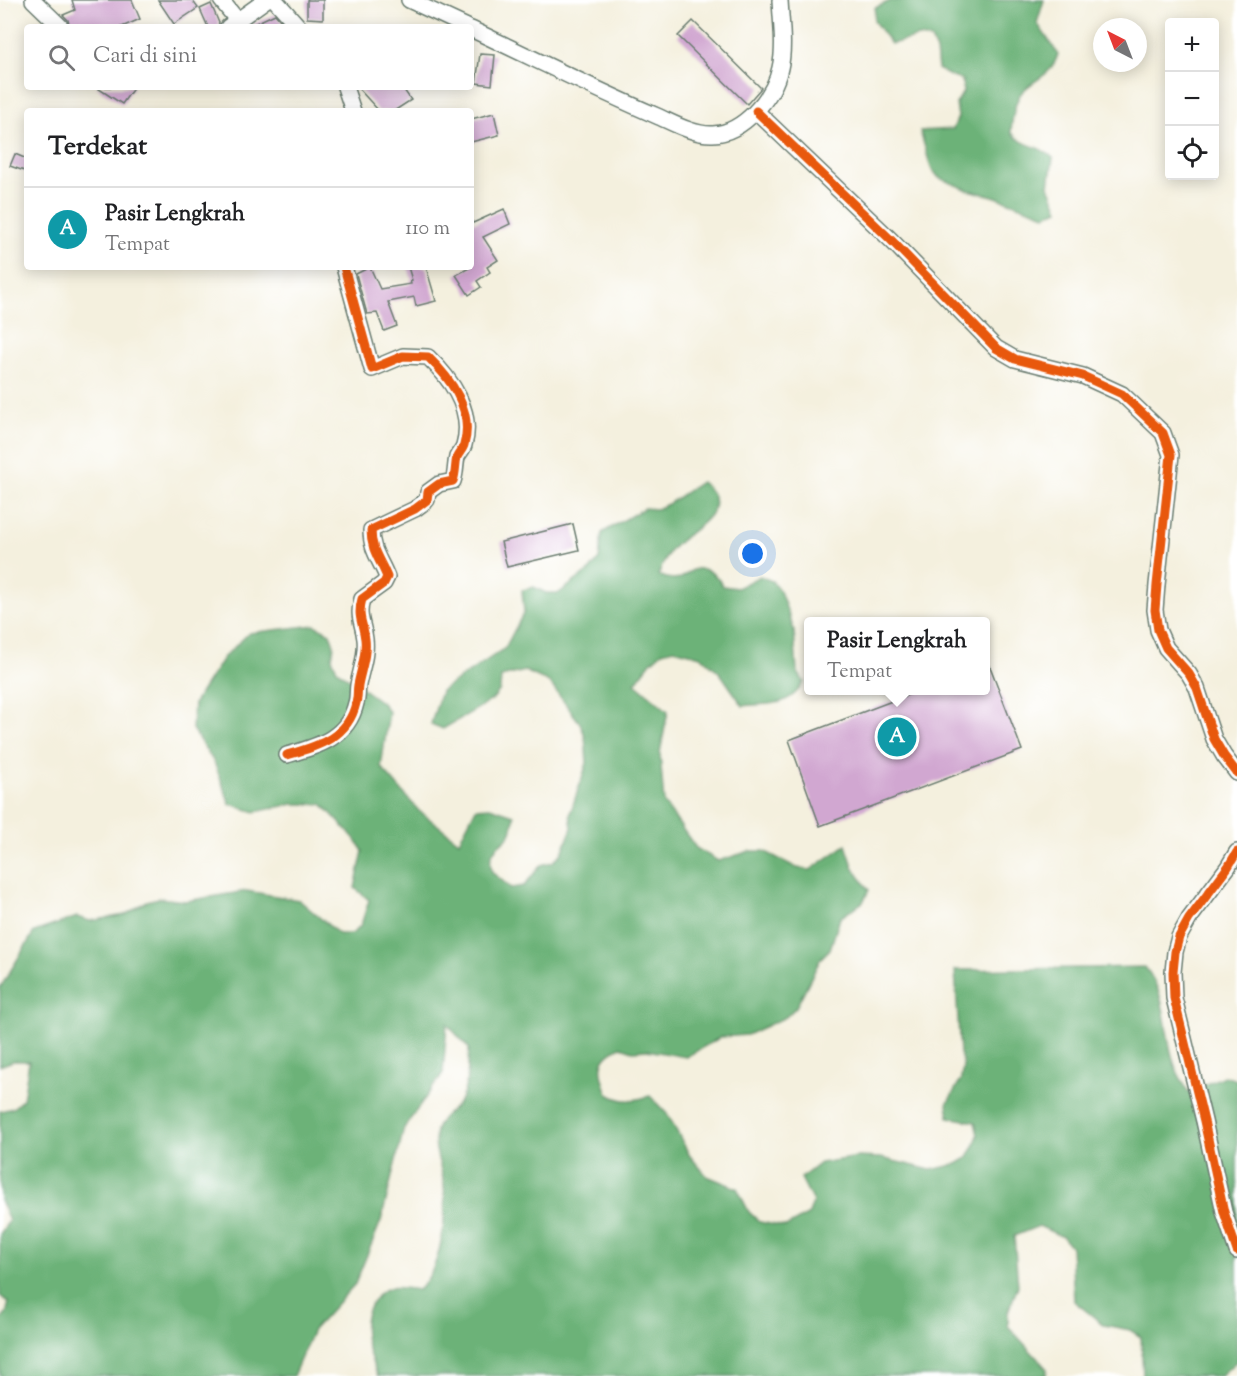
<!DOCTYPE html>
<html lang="id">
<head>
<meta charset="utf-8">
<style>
  :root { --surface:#fff; --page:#f6f6f6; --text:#202124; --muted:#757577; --line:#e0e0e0; --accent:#b5179e }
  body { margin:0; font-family:"Sorts Mill Goudy",serif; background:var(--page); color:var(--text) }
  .controls { position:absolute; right:18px; top:18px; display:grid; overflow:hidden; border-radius:6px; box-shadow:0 3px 15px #0003 }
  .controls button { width:54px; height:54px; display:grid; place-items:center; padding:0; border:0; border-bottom:2px solid var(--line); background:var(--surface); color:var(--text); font:30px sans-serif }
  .compass { position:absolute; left:1093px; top:18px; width:54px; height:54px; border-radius:50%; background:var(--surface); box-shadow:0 3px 15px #0003; rotate:318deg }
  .you { position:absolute; left:753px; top:554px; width:21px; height:21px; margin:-15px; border:4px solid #fff; border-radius:50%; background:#1a73e8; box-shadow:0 0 0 9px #1a73e833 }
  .badge { display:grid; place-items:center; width:39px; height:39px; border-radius:50%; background:var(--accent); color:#fff; font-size:20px; font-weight:700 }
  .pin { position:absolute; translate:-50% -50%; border:3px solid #fff; box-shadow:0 2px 6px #0006 }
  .popup { position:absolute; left:804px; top:617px; width:186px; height:78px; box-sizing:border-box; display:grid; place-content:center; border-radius:6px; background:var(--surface); filter:drop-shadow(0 2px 4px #0005); font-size:20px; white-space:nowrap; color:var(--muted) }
  .popup b { font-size:22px; color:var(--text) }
  .popup::after { content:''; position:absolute; left:50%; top:100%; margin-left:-12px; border:12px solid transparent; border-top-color:var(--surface) }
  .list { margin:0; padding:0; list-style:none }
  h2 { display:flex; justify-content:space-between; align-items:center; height:78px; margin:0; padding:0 24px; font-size:26px }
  h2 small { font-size:20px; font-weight:400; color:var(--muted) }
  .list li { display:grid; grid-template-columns:39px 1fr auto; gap:18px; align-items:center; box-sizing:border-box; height:84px; padding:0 24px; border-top:2px solid var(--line) }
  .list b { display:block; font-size:22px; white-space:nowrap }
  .list p { margin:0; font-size:20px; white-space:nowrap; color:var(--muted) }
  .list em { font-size:20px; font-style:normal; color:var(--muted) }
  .icon { flex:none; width:33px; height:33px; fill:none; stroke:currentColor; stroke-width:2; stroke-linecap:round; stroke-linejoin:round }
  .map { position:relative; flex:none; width:1237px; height:1376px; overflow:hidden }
  .search { position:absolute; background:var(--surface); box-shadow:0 3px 15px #0003; left:24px; top:24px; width:450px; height:66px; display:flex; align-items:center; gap:15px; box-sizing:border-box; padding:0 21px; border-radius:6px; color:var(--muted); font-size:22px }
  .panel { position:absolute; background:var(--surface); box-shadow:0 3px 15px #0003; left:24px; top:108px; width:450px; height:162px; border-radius:6px }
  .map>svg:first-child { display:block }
  .forest { fill:#6cb278; stroke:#467856; stroke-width:1.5 }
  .building { fill:#d1a7d1 }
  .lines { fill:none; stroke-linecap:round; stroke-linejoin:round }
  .minor-casing { stroke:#6a7c70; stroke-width:18 }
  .minor { stroke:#fff; stroke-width:15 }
  .cycleway-casing { stroke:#fff; stroke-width:13 }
  .cycleway { stroke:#e8590c; stroke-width:9 }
</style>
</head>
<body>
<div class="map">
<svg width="1237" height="1376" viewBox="0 0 1237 1376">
  <rect width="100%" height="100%" fill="#fff"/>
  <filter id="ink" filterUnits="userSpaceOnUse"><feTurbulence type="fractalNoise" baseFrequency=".0167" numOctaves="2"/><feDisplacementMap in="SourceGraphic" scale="12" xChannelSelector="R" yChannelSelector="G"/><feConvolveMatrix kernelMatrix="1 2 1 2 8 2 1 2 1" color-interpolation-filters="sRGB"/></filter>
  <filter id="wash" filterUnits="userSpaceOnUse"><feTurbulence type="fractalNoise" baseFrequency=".008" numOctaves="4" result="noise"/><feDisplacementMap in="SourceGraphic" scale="24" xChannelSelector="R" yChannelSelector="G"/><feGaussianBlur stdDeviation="1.35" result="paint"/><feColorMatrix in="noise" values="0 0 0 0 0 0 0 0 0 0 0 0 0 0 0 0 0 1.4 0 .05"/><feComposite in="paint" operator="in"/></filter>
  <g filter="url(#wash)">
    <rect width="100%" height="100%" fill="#f4f0de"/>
    <g class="forest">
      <path d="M892,0H1044L1037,23L1058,54C1051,77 1038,76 1023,91C1014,100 1012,120 1011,132C1025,149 1038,143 1053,158L1049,186L1059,210L1045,215L993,196L968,190L939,178L931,168L920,131L953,129L958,117L956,104L963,92L962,80L950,76L938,69L936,51L931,39L918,37L891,44L874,21L875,8Z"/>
      <path d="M701,482C739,511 688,529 671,550C665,557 662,567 658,575C666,578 672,580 681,578C685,576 688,572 693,570C707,565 717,576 723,586L737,588L760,576L772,581L780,591L794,630L797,671L804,682C789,708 770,703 743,706L720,673L701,656L674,649L662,652L651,662L635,683L668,711L660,753L664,803L696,848L718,861L750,851H764L797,868L810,870L846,845L854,869L869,890L863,902L840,918L830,949L821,958L796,1007L786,1017L747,1035L721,1037L686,1057L647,1050L633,1051L621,1047C595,1058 600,1071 608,1094C623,1103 633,1101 650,1096L668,1115L690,1156L707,1176L737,1188L749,1212L760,1222L786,1227L809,1214L813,1202L801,1178L820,1163L858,1157L881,1158L931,1170L957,1164L967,1158L974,1147L978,1135L975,1122L949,1117L947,1104L961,1079L963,1065L960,1053L955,970L1145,967C1169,997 1163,1033 1175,1066C1178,1075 1184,1083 1188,1092L1224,1076L1237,1080V1361L1220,1376H1143L1141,1337L1130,1330L1104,1325L1074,1301L1071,1247L1063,1237L1039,1226L1014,1236L1018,1286L1008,1312V1326L1047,1369L1046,1376H378C368,1353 356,1323 373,1302C378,1295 381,1290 390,1288C399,1286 410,1289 418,1290C442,1269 447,1216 444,1185C442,1167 432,1149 436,1130C440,1116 451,1113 459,1102C468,1091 468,1062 469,1048L447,1024L443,1073L404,1128L381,1221L355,1284L313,1330L293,1376H0V1321L6,1314L9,1302L0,1296V1234L9,1221L0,1200V1111L13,1108L23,1099L29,1061H13L0,1066V988L34,932L77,917L90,921L125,915L147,901L159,898L186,901L247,891L299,900L339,934H352L361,925L369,900L355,888L363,851L355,839L322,804H293L255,812L230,804L214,762L192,729L194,703L223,658L249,633L315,625L330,633L334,645L332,658L337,670L381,702L389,712L381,767L419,811L459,841L476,808L490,807L514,815C513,846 497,838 491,857C490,861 491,868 492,872L511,888L524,886L541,865L553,862L562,853L572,828L570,814L587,763L585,736L580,723L549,682L525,671L501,677L500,690L492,700L443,729L431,724L441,691L505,648L524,612L522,590L534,587L546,593H559L590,570L599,559L602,533L644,508L656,509L668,504Z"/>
    </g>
    <g id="blocks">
      <g class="building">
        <path d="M72,0H132L140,19L122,27H70L68,20L63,15L75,10Z"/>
        <path d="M158,0H192L198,8L174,24Z"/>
        <path d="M307,0H323V19L307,18Z"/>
        <path d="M211,4L219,23L218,27H208L200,9Z"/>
        <path d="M275,14L286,27H247Z"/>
        <path d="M693,21L761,88L747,104L678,36Z"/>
        <path d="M480,54L495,55L492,85L476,83Z"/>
        <path d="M96,87H134L122,104Z"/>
        <path d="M357,87H402L411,100L394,111H379Z"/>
        <path d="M494,113L499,135L471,142V119Z"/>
        <path d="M15,154L27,159V172L10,166Z"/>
        <path d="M504,209L510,224L483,237L498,260L487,267L490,272L477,281L481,287L469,295L456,275L471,267V220L473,223Z"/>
        <path d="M370,267L380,289L411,284L410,281L412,280L408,267H426L436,301L416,306L414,297L388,302L397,326L384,331L377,313L367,314L356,274Z"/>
        <path d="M573,524L579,550L507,567L501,542Z"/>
        <path d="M986,656L1022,750L820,826L789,740L921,690H986Z"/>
      </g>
    </g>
  </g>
  <g filter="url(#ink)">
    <use href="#blocks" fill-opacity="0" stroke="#6a7c70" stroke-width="1.5"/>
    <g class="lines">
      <g class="minor-casing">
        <g id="minor">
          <path d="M33,0L61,27"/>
          <path d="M221,0L238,21"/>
          <path d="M275,0L299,27"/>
          <path d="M409,0L467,27"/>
          <path d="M228,27L266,0"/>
          <path d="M471,29C533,58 594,89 657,116C673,123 694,135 713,134C743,133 774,97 780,68C785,47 781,22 780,0"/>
          <path d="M345,87L353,111"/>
          <path d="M756,111L891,240L996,348L1015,359L1083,376L1122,394L1163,433L1171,455L1157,585L1155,610L1158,630L1166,648L1189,674L1197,688L1214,739L1224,756L1237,773"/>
          <path d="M287,755C318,746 348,738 356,703C358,697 357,691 358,685C361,669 367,655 365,639C363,622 357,617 362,599L384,583L387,577C380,559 371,551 371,530L415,509L427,500L428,492L439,484L453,481C456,473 455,465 457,457C459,453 463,449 464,445C474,411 451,379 428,357L403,356L372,369L344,267"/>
          <path d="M1237,852L1228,867L1189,919L1179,937L1175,952L1173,972L1174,998L1204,1121L1224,1212L1237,1251"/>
        </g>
      </g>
      <use href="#minor" class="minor"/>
      <g class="cycleway-casing">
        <g id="cycleway">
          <path d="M756,111L891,240L996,348L1015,359L1083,376L1122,394L1163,433L1171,455L1157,585L1155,610L1158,630L1166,648L1189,674L1197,688L1214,739L1224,756L1237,773"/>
          <path d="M287,755C318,746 348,738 356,703C358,697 357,691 358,685C361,669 367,655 365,639C363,622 357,617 362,599L384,583L387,577C380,559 371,551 371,530L415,509L427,500L428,492L439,484L453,481C456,473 455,465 457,457C459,453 463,449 464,445C474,411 451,379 428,357L403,356L372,369L344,267"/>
          <path d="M1237,852L1228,867L1189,919L1179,937L1175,952L1173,972L1174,998L1204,1121L1224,1212L1237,1251"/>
        </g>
      </g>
      <use href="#cycleway" class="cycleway"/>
    </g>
  </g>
</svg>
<div class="controls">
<button>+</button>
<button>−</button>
<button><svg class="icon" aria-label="locate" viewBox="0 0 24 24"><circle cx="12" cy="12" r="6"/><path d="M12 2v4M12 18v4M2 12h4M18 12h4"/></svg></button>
</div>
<svg class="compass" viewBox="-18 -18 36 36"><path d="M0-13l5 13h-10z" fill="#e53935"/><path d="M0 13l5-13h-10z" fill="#757577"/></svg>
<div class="you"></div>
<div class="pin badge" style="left:897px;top:737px;background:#0f9aa8">A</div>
<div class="popup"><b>Pasir Lengkrah</b>Tempat</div>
<div class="search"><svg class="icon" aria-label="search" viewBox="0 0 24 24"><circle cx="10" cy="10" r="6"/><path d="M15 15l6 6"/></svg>Cari di sini</div>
<section class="panel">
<h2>Terdekat<small></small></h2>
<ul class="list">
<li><span class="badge" style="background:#0f9aa8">A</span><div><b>Pasir Lengkrah</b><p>Tempat</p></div><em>110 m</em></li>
</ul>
</section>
</div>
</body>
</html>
